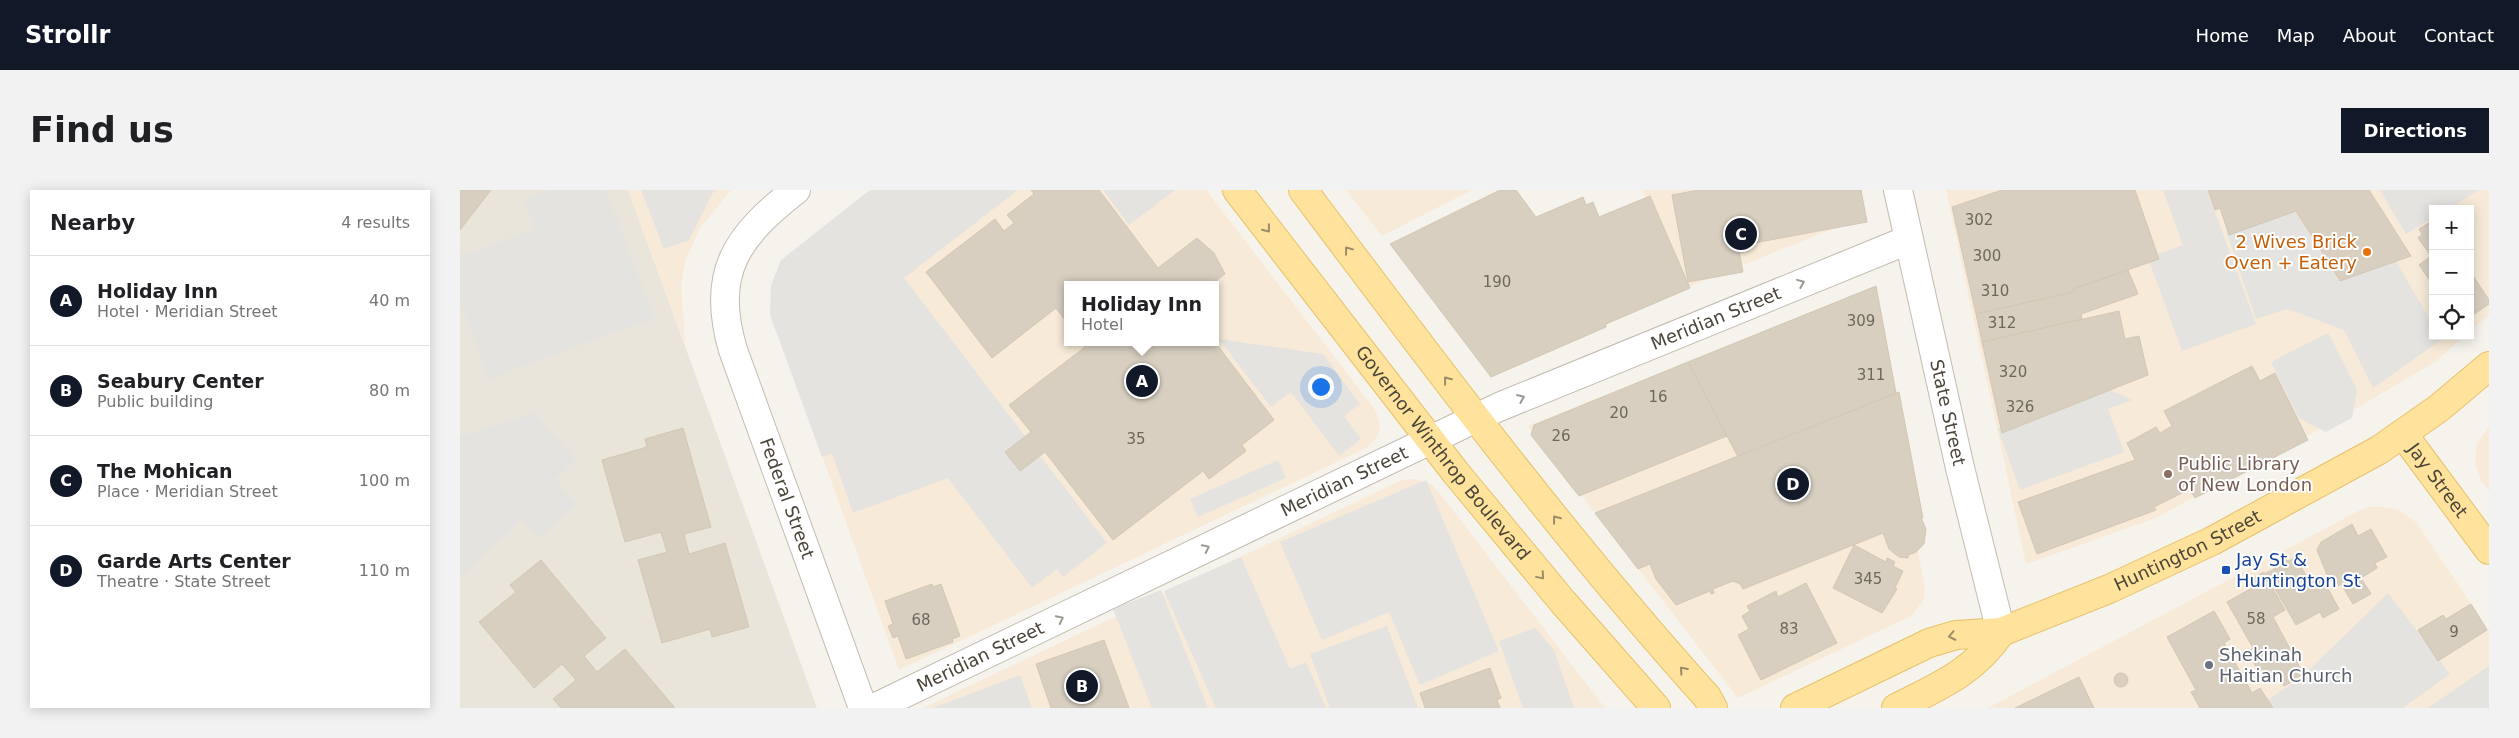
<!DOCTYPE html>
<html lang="en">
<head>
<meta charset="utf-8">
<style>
  :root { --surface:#fff; --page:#f2f2f2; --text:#202124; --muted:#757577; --line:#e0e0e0; --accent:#111827 }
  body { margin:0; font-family:"DejaVu Sans",sans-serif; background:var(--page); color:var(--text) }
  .controls { position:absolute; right:15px; top:15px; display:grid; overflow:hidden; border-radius:0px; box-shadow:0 2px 12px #0003 }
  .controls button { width:45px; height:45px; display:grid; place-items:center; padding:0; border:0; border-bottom:1px solid var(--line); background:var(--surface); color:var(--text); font:25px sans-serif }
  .you { position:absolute; left:860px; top:196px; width:18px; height:18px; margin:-12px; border:4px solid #fff; border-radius:50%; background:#1a73e8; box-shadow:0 0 0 8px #1a73e833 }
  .badge { display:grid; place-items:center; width:32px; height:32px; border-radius:50%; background:var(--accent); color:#fff; font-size:16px; font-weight:700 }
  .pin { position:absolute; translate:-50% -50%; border:2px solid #fff; box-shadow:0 1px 5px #0006 }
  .popup { position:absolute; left:604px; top:91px; width:155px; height:65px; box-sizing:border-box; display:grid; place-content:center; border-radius:0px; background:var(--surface); filter:drop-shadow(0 1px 4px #0005); font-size:16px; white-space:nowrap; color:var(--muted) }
  .popup b { font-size:19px; color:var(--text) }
  .popup::after { content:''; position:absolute; left:50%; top:100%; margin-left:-10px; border:10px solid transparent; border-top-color:var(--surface) }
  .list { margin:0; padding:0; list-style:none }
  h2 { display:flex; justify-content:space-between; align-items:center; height:65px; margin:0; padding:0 20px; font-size:21px }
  h2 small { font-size:16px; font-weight:400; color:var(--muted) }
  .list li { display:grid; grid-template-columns:32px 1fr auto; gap:15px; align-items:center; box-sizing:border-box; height:90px; padding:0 20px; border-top:1px solid var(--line) }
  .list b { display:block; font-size:19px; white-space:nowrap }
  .list p { margin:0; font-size:16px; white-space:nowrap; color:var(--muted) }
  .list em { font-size:16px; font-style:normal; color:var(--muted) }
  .icon { flex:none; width:28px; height:28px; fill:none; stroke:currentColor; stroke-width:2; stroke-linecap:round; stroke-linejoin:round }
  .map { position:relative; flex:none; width:2029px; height:518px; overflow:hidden; border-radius:0px }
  header { display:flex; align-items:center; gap:30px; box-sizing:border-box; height:70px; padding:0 25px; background:var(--accent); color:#fff }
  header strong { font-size:24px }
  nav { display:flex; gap:28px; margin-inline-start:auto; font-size:18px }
  .intro { display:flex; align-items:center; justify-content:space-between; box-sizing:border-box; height:120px; padding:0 30px }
  h1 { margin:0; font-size:35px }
  .button { padding:12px 22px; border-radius:0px; background:var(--accent); color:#fff; font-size:18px; font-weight:700 }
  main { display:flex; gap:30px; padding:0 30px }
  aside { flex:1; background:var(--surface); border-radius:0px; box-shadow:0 2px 12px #0003 }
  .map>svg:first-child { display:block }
  .residential { fill:#eae5da }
  .commercial { fill:#f7ead8; fill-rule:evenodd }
  .parking { fill:#e5e3e0 }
  .building { fill:#d8cfc1; stroke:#d3c7b4 }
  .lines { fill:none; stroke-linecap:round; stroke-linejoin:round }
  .minor-casing { stroke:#c2bbae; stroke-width:30 }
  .major-casing { stroke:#e6c16a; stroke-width:30 }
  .minor { stroke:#fff; stroke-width:28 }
  .major { stroke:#ffe39c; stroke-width:28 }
  .oneway { stroke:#9c8c66 }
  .oneway2 { stroke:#9c9892 }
  .food-dot { fill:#e8710a; stroke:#fff; stroke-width:2 }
  .education-dot { fill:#8d6e63; stroke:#fff; stroke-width:2 }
  .transit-dot { fill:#1a4fb4; stroke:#fff; stroke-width:2 }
  .worship-dot { fill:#6b7280; stroke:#fff; stroke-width:2 }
  .labels { text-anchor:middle; stroke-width:4; stroke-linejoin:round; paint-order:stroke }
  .number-label { font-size:15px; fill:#6e675b }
  .food-label { font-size:18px; fill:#c56008; stroke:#fff; text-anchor:end }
  .street-label { font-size:18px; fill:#4b4439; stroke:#fff }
  .education-label { font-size:18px; fill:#785e54; stroke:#fff; text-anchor:start }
  .transit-label { font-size:18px; fill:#164399; stroke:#fff; text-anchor:start }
  .worship-label { font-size:18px; fill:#5b616d; stroke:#fff; text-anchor:start }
</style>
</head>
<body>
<header>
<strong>Strollr</strong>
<nav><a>Home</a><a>Map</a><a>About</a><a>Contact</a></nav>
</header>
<div class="intro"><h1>Find us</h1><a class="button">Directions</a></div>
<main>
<aside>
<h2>Nearby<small>4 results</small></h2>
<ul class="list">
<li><span class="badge">A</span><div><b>Holiday Inn</b><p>Hotel · Meridian Street</p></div><em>40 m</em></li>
<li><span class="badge">B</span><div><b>Seabury Center</b><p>Public building</p></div><em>80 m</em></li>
<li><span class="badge">C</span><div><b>The Mohican</b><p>Place · Meridian Street</p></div><em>100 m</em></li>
<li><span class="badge">D</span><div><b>Garde Arts Center</b><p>Theatre · State Street</p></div><em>110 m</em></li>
</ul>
</aside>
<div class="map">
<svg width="2029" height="518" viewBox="0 0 2029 518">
  <rect width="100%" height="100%" fill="#f6f3ec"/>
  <path class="residential" d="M0,0H168L357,518H0Z"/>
  <g class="commercial">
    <path d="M168,0H271L240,38L226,69L221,94L225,155Z"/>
    <path d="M414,0H746L916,221L920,237L917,247L906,258L439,480L313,129ZM608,95H756V152H608Z"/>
    <path d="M886,0H1012L922,46Z"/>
    <path d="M1182,0H1392L1397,29L1228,97Z"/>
    <path d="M1486,0H2029V125L2010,141V19H1973V146H2004L1975,172L1873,232L1696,328L1566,374Z"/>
    <path d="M1410,99L1465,400L1463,411L1451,426L1278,508L1068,236Z"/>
    <path d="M2029,236V301L2021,291L2015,273L2017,254Z"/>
    <path d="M956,289L971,294L978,301L1145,518H463L942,290Z"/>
    <path d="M1910,317H1922L1939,320L1956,332L2029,440V518H1528L1900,320Z"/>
  </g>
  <g class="parking">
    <path d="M88,0H146L194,128L28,189L0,111V66L75,39L64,9Z"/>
    <path d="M181,0H256L252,4L229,50L204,59Z"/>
    <path d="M410,0H558L444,88L647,353L603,387L597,379L572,398L488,288L393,323L372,263L362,267L310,125L311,95L321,70Z"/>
    <path d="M643,0H715L669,35Z"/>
    <path d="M1703,0H1747L1796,134L1722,161L1688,68L1723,55Z"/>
    <path d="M1920,0H2019L1988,19H1973V28L1946,44Z"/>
    <path d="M1835,20L1878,90L1936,71L1973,135V146H1979L1981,150L1913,198L1884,140L1828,119L1796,129L1766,41Z"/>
    <path d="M1868,143L1897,199L1892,228L1866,242L1839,228L1811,172Z"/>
    <path d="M759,149L863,164L900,214L884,226L901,249L879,266L831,202L811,217Z"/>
    <path d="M1648,199L1672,210L1648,219L1664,262L1560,300L1538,239Z"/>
    <path d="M74,223L116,270L95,289L117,314L79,348L62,330L0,387V246Z"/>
    <path d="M818,270L826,288L738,327L730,309Z"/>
    <path d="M966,290L1039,461L960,495L929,422L862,450L820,352Z"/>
    <path d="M781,367L830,479L846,472L866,518H756L704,401Z"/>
    <path d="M701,400L748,518H692L653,419Z"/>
    <path d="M1928,403L1990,484L1943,518H1813L1808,510L1844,485Z"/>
    <path d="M927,436L958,518H870L850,464Z"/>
    <path d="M1075,438L1094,460L1114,518H1063L1039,451Z"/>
    <path d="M2029,476V518H1968Z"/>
    <path d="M560,485L572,518H473Z"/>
  </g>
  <g class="building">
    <path d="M0,0H31L0,40Z"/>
    <path d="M571,0H639L698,78L737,48L754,63L765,84L751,95H608V134L596,118L532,168L466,82L535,29L544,41L554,33L547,25L574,4Z"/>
    <path d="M1040,0H1056L1076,27L1123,7L1126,15L1133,12L1139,27L1190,6L1230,98L1146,134V137L1031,187L930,54Z"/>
    <path d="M1239,0H1401L1407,32L1278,56L1283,82L1228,92L1212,5Z"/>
    <path d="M1542,0H1675L1699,69L1613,99L1614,102L1516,124L1492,17Z"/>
    <path d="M1748,0H1909L1951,66L1880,91L1836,21L1769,45L1760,18L1755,20Z"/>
    <path d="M1972,31L1973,32V95L1959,75L1971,66L1958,48L1962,44L1959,39Z"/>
    <path d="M1668,80L1678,104L1621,124L1622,129L1522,152L1516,124L1614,102L1613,99Z"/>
    <path d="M2010,81L2029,110V114L2010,127Z"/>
    <path d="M1416,96L1436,203L1278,267L1228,172Z"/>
    <path d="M1659,121L1665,149L1679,146L1688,185L1542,243L1522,152Z"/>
    <path d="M622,152H755L814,230L782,255L786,261L749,289L743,281L653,350L585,262L560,281L545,262L571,242L549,215L625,157Z"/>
    <path d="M1228,172L1267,246L1119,306L1071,245L1074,235Z"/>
    <path d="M1792,176L1800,191L1815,183L1848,250L1735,308L1730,299L1694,317L1696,320L1577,364L1558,312L1675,270L1667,253L1696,237L1700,243L1712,236L1704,221Z"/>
    <path d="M1439,202L1463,328H1461L1466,339L1464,354L1456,362L1448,365V368L1439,367L1429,359L1423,343L1283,399L1280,394L1273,391L1253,399L1254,403L1251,404L1250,401L1216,415L1196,389L1190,374L1178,379L1135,323Z"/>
    <path d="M223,238L251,337L224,344L229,364L265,353L289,437L252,447L250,439L202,453L178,370L207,362L201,342L165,352L142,270L187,257L185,249Z"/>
    <path d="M1892,334L1898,346L1911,339L1927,367L1915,373L1917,378L1901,388L1911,404L1893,414L1881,394L1879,396L1875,388L1868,387L1857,360L1861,352Z"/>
    <path d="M1394,355L1426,372L1427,368L1435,372L1433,376L1443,381L1435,398L1437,399L1422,423L1373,398Z"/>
    <path d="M1836,367L1850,393L1861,386L1879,419L1863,428L1860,422L1836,435L1806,383L1816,378L1818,371L1823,369L1829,371Z"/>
    <path d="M81,370L146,448L124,466L137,482L165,459L215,518H101L93,509L116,490L102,474L74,498L19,432L56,402L50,395Z"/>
    <path d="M1804,382L1825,420L1813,427L1844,485L1824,496L1816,481L1803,488L1787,462L1793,458L1767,412L1792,398L1788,391Z"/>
    <path d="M1346,393L1377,453L1301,490L1278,445L1289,439L1282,426L1290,421L1287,416L1316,401L1318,407Z"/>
    <path d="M472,394L473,397L481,394L500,446L492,449L493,452L446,469L438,446L433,448L428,436L433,434L425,411Z"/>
    <path d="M2011,414L2027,440L1978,471L1958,440L1983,425L1986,429Z"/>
    <path d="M1754,421L1770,449L1764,453L1792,503L1800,498L1813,518H1740L1731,502L1736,500L1707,447Z"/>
    <path d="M644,450L669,518H591L576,474Z"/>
    <path d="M1030,478L1041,508L1037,510L1040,518H965L960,503Z"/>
    <circle cx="1661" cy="490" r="7"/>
    <path d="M1619,487L1634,518H1555Z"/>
  </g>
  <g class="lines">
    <g class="minor-casing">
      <g id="minor">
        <path id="s1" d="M336,0C277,46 250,82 273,160L403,518"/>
        <path id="s2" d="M1438,0L1500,278L1541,442"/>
        <path id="s3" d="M414,518L1039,217L1448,50"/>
      </g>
    </g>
    <g class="major-casing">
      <g id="major">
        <path id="s4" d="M777,0L996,283L1103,412L1196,518"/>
        <path d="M843,0C973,173 1102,346 1247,507L1253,518"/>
        <path id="s5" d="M1943,244L2029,360"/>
        <path id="s6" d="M1335,518L1469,453L1496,445L1541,442L1649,399L1752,351L1919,260L1979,218L2029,176"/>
        <path d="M1436,518C1479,496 1513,483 1541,442"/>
      </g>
    </g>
    <use href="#minor" class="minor"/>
    <use href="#major" class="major"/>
  </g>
  <defs><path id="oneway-chevron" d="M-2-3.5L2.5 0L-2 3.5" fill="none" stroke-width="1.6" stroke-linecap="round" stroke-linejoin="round" transform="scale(1.25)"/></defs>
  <g class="oneway">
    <use href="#oneway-chevron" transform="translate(807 39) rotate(52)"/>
    <use href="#oneway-chevron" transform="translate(888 60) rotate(-127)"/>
    <use href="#oneway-chevron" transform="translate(987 190) rotate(-128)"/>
    <use href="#oneway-chevron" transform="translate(1096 329) rotate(-128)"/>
    <use href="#oneway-chevron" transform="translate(1081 386) rotate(50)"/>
    <use href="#oneway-chevron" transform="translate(1492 446) rotate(168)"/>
    <use href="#oneway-chevron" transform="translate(1223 480) rotate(-132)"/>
  </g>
  <g class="oneway2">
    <use href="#oneway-chevron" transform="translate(1341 93) rotate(-22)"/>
    <use href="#oneway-chevron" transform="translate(1061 208) rotate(-23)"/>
    <use href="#oneway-chevron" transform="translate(746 358) rotate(-26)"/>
    <use href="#oneway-chevron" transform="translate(600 429) rotate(-26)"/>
  </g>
  <circle class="food-dot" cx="1907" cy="62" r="5"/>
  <circle class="education-dot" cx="1708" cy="284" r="5"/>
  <rect class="transit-dot" x="1761" y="375" width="10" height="10" rx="2.5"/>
  <circle class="worship-dot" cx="1749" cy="475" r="5"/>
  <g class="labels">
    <g class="number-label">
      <text x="1519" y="35">302</text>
      <text x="1527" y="71">300</text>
      <text x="1037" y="97">190</text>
      <text x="1535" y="106">310</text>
      <text x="1401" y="136">309</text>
      <text x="1542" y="138">312</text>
      <text x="1553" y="187">320</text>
      <text x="1411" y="190">311</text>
      <text x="1198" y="212">16</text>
      <text x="1560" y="222">326</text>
      <text x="1159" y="228">20</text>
      <text x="1101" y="251">26</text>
      <text x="676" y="254">35</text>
      <text x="1408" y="394">345</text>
      <text x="1796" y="434">58</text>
      <text x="461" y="435">68</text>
      <text x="1329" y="444">83</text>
      <text x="1994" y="447">9</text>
    </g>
    <g class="food-label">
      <text x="1897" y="58">2 Wives Brick<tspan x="1897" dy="21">Oven + Eatery</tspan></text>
    </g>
    <g class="street-label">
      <text dy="6" stroke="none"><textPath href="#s3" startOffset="928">Meridian Street</textPath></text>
      <text dy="6" stroke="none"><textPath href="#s2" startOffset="228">State Street</textPath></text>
      <text dy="6" stroke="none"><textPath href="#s4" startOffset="334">Governor Winthrop Boulevard</textPath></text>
      <text dy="6" stroke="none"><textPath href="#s5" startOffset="58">Jay Street</textPath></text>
      <text dy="6" stroke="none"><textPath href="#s3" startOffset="522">Meridian Street</textPath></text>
      <text dy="6" stroke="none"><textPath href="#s1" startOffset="345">Federal Street</textPath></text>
      <text dy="6" stroke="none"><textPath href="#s6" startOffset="426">Huntington Street</textPath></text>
      <text dy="6" stroke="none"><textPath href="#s3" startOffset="118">Meridian Street</textPath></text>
    </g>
    <g class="education-label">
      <text x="1718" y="280">Public Library<tspan x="1718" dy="21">of New London</tspan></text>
    </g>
    <g class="transit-label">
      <text x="1776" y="376">Jay St &amp;<tspan x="1776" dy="21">Huntington St</tspan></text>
    </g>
    <g class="worship-label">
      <text x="1759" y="471">Shekinah<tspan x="1759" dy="21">Haitian Church</tspan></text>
    </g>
  </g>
</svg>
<div class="controls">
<button>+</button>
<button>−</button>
<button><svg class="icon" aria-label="locate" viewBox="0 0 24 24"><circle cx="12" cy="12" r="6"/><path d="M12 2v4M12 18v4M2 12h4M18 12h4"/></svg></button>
</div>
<div class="you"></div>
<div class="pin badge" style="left:682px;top:191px">A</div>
<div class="popup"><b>Holiday Inn</b>Hotel</div>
<div class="pin badge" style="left:622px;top:496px">B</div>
<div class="pin badge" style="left:1281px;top:44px">C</div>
<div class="pin badge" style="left:1333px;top:294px">D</div>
</div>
</main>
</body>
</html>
